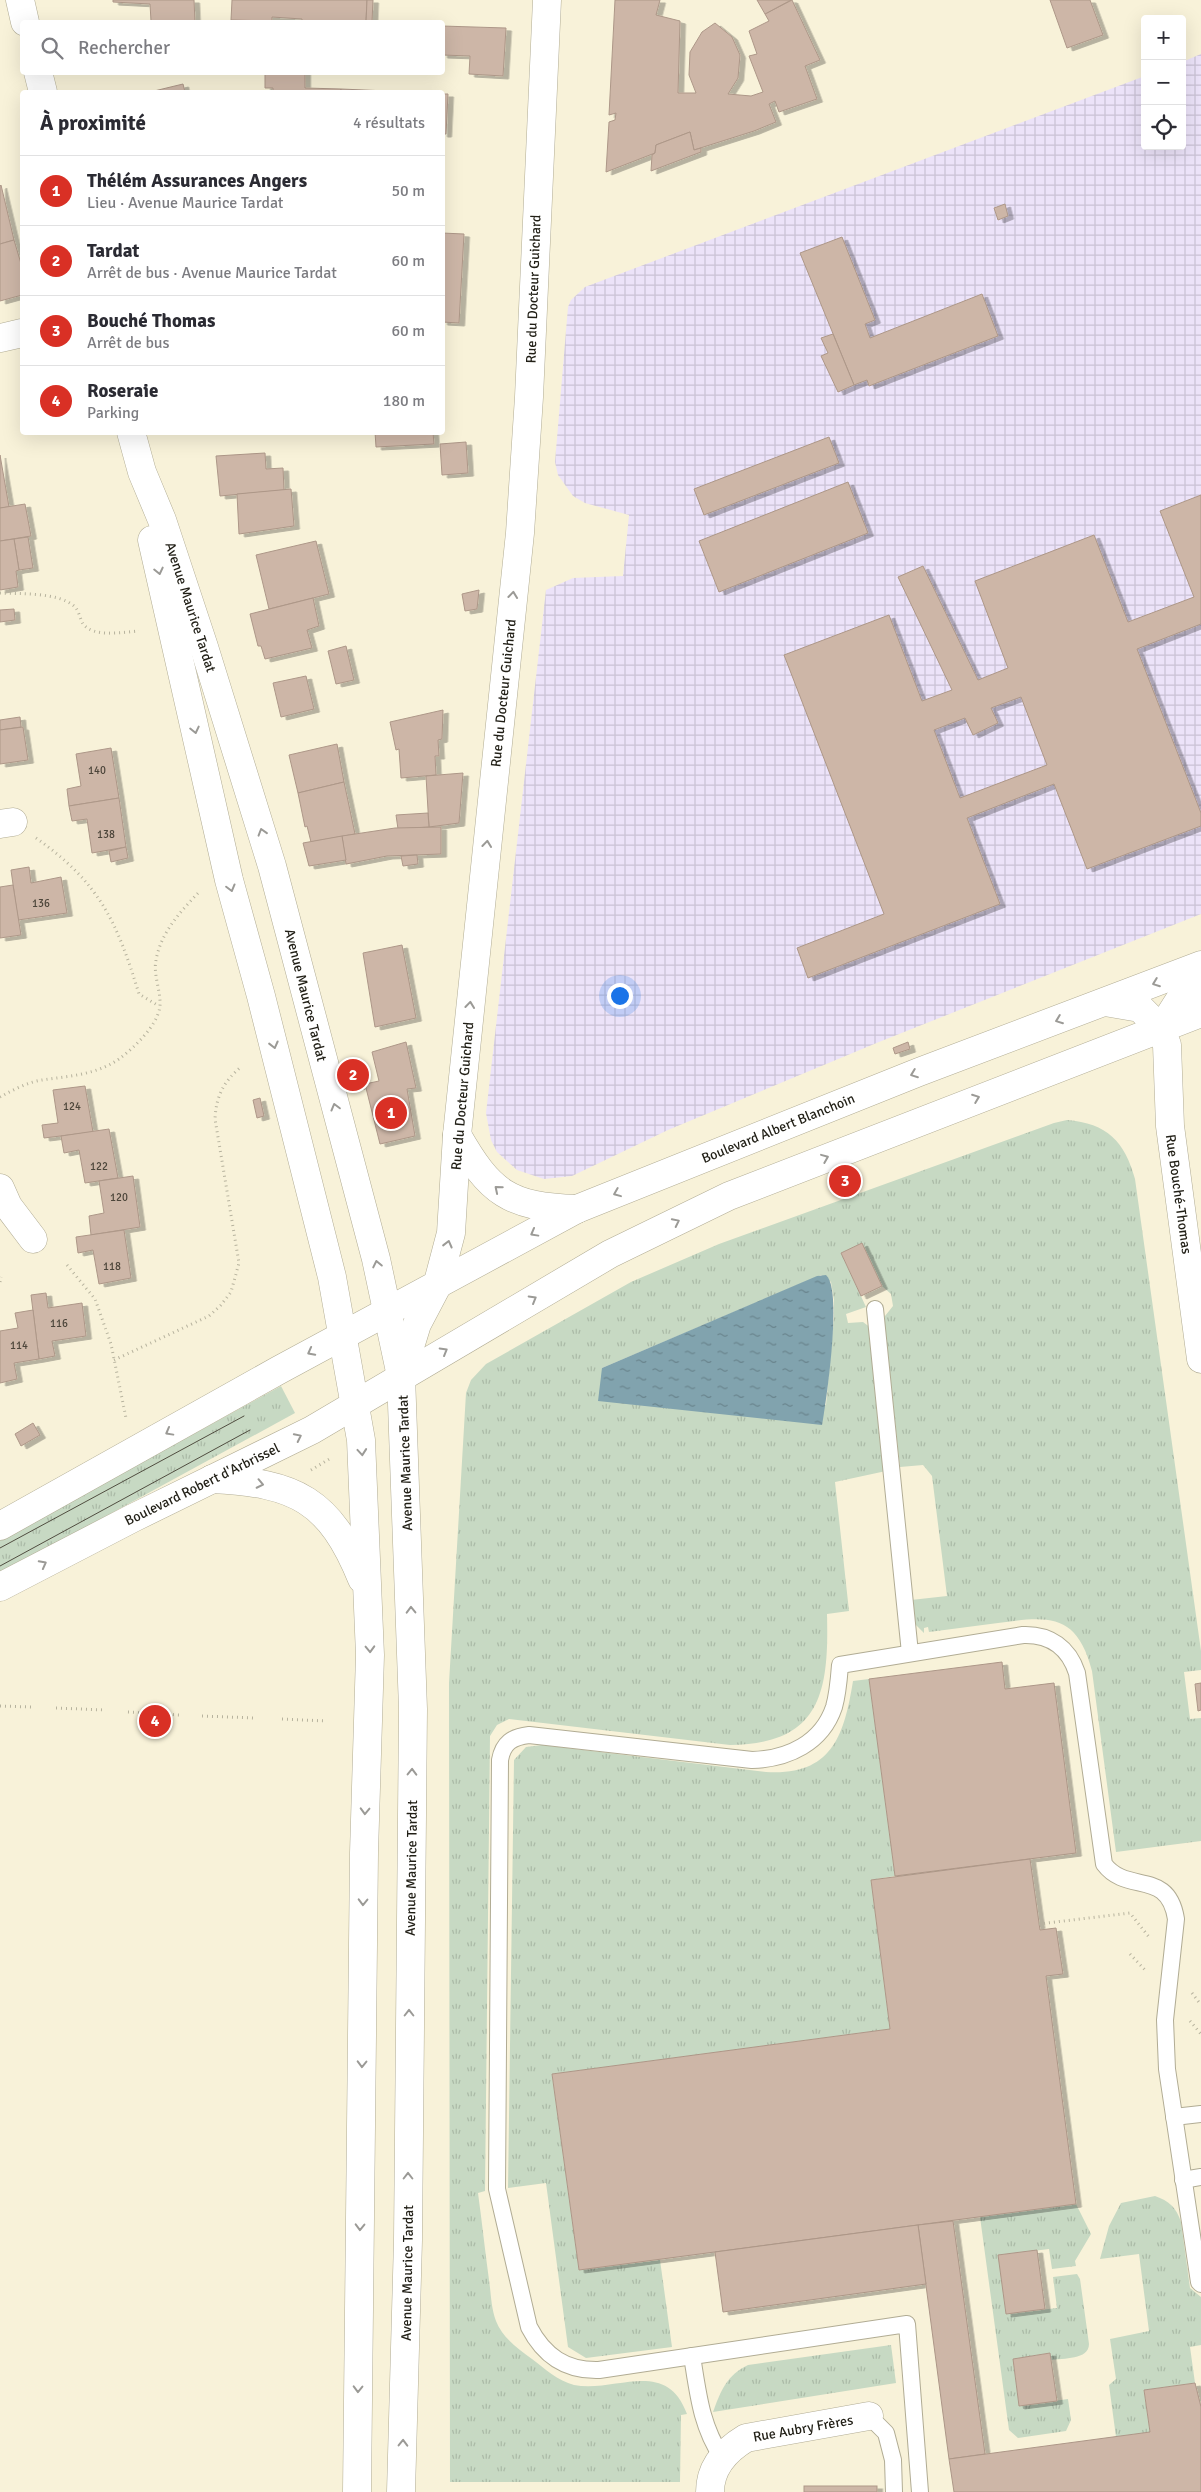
<!DOCTYPE html>
<html lang="fr">
<head>
<meta charset="utf-8">
<style>
  :root { --surface:#fff; --page:#f7f7f7; --text:#2b2b33; --muted:#7c7c81; --line:#e1e1e2; --accent:#d93025 }
  body { margin:0; font-family:Signika,sans-serif; background:var(--page); color:var(--text) }
  .controls { position:absolute; right:15px; top:15px; display:grid; overflow:hidden; border-radius:5px; box-shadow:0 5px 20px #0002 }
  .controls button { width:45px; height:45px; display:grid; place-items:center; padding:0; border:0; border-bottom:1px solid var(--line); background:var(--surface); color:var(--text); font:25px sans-serif }
  .you { position:absolute; left:619px; top:995px; width:18px; height:18px; margin:-12px; border:4px solid #fff; border-radius:50%; background:#1a73e8; box-shadow:0 0 0 8px #1a73e833 }
  .badge { display:grid; place-items:center; width:32px; height:32px; border-radius:50%; background:var(--accent); color:#fff; font-size:16px; font-weight:700 }
  .pin { position:absolute; translate:-50% -50%; border:2px solid #fff; box-shadow:0 1px 5px #0006 }
  .list { margin:0; padding:0; list-style:none }
  h2 { display:flex; justify-content:space-between; align-items:center; height:65px; margin:0; padding:0 20px; font-size:21px }
  h2 small { font-size:16px; font-weight:400; color:var(--muted) }
  .list li { display:grid; grid-template-columns:32px 1fr auto; gap:15px; align-items:center; box-sizing:border-box; height:70px; padding:0 20px; border-top:1px solid var(--line) }
  .list b { display:block; font-size:19px; white-space:nowrap }
  .list p { margin:0; font-size:16px; white-space:nowrap; color:var(--muted) }
  .list em { font-size:16px; font-style:normal; color:var(--muted) }
  .icon { flex:none; width:28px; height:28px; fill:none; stroke:currentColor; stroke-width:2; stroke-linecap:round; stroke-linejoin:round }
  .map { position:relative; flex:none; width:1201px; height:2492px; overflow:hidden }
  .search { position:absolute; background:var(--surface); box-shadow:0 5px 20px #0002; left:20px; top:20px; width:425px; height:55px; display:flex; align-items:center; gap:12px; box-sizing:border-box; padding:0 18px; border-radius:5px; color:var(--muted); font-size:19px }
  .panel { position:absolute; background:var(--surface); box-shadow:0 5px 20px #0002; left:20px; top:90px; width:425px; height:345px; border-radius:5px }
  .map>svg:first-child { display:block }
  .industrial { fill:url(#industrial-grid) }
  .grass { fill:url(#grass-tufts); fill-rule:evenodd }
  .water { fill:url(#water-ripples) }
  .building { fill:#cdb6a7; stroke:#ad9788; fill-rule:evenodd; filter:url(#shadow) }
  .lines { fill:none; stroke-linecap:round; stroke-linejoin:round }
  .service-casing { stroke:#b1ac94; stroke-width:18 }
  .minor-casing { stroke:#b1ac94; stroke-width:29 }
  .tertiary-casing { stroke:#b1ac94; stroke-width:29 }
  .path { stroke:#b7b39e; stroke-width:3; stroke-dasharray:1 4; stroke-linecap:butt }
  .service { stroke:#fff; stroke-width:16 }
  .minor { stroke:#fff; stroke-width:28 }
  .tertiary { stroke:#fff; stroke-width:28 }
  .tram { stroke:#504d40; stroke-width:1 }
  .oneway { stroke:#9b9a96 }
  .labels { text-anchor:middle; stroke-width:5; stroke-linejoin:round; paint-order:stroke }
  .number-label { font-size:11px; fill:#4c453a }
  .street-label { font-size:14px; fill:#211f16; stroke:#fff }
</style>
</head>
<body>
<div class="map">
<svg width="1201" height="2492" viewBox="0 0 1201 2492">
  <defs>
    <pattern id="industrial-grid" width="8" height="8" patternUnits="userSpaceOnUse" patternTransform="scale(1.25)"><rect width="8" height="8" fill="#ece3f9"/><path d="M0 4h8M4 0v8" fill="none" stroke="#cac2d5"/></pattern>
    <pattern id="grass-tufts" width="24" height="20" patternUnits="userSpaceOnUse" patternTransform="scale(1.25)"><rect width="24" height="20" fill="#c7d9c3"/><path d="M3 7l-1-3M5 7V3M7 7l1-3M15 17l-1-3M17 17v-4M19 17l1-3" fill="none" stroke="#abbaa7"/></pattern>
    <pattern id="water-ripples" width="26" height="14" patternUnits="userSpaceOnUse" patternTransform="scale(1.25)"><rect width="26" height="14" fill="#81a3ae"/><path d="M2 4q2-2 4 0t4 0M15 11q2-2 4 0t4 0" fill="none" stroke="#69848d"/></pattern>
    <filter id="shadow"><feDropShadow dx="5.5" dy="3" stdDeviation="0" flood-color="#0004"/></filter>
  </defs>
  <rect width="100%" height="100%" fill="#f8f2d9"/>
  <path class="industrial" d="M1201,54V914L879,1042L668,1130L572,1176L544,1179L517,1170L497,1152L491,1140L486,1113L546,590L573,578L623,576L629,515L585,503L573,496L558,475L555,462L568,307L571,300L585,287L1145,76V146H1182V62Z"/>
  <g class="grass">
    <path d="M1067,1120C1107,1123 1125,1142 1135,1179L1201,1651V1670L1184,1672L1190,1719L1201,1718V1841L1116,1852L1092,1671C1077,1613 1049,1616 998,1623C975,1626 952,1629 929,1632L928,1627L924,1628V1633L915,1624L911,1600L947,1596L932,1476L923,1465L900,1467L884,1322L885,1316L893,1306L891,1294L882,1286L862,1243L841,1253L866,1307L846,1314L848,1323L863,1322L871,1328L886,1471L835,1482L849,1611L827,1614C829,1692 821,1744 730,1745L509,1719L497,1725L490,1736L485,2191L478,2193C482,2222 485,2251 489,2280C491,2293 491,2308 496,2321C502,2337 518,2349 532,2359C544,2368 558,2381 574,2385C616,2393 666,2357 687,2414L681,2415L680,2482H450L449,1683L466,1393L471,1380L486,1364L631,1282L719,1244L1054,1123ZM821,1275L831,1282L834,1300V1318L826,1405L602,1368Z"/>
    <path d="M281,1386L295,1413L0,1574V1540Z"/>
    <path d="M869,1679L895,1876L871,1880L890,2029L552,2074L579,2270L660,2260L672,2347L586,2358L568,2347L546,2183L508,2188L514,1760L526,1747L542,1745L766,1772C832,1776 844,1736 853,1681Z"/>
    <path d="M1155,2196C1169,2201 1176,2207 1181,2222L1190,2288L1201,2297V2345L1190,2347L1195,2383L1144,2390L1150,2432L1116,2437L1109,2385L1116,2379L1110,2339L1149,2331L1139,2254L1100,2259L1109,2226L1121,2203Z"/>
    <path d="M1076,2204L1091,2234L1075,2261L1076,2266L1052,2269L1049,2249L999,2255L1006,2314L1057,2308L1053,2277L1077,2274L1080,2279L1089,2344C1089,2360 1063,2358 1051,2360L1050,2353L1013,2359L1019,2406L1068,2399L1071,2420L1066,2431L1018,2438L1009,2430L980,2217Z"/>
    <path d="M891,2345L896,2383L713,2412C721,2390 727,2375 748,2365Z"/>
  </g>
  <path class="water" d="M826,1275C843,1289 826,1402 822,1425L598,1401L602,1368L817,1276Z"/>
  <g class="building">
    <path d="M113,0H194L195,22H148L151,21L150,4L113,2Z"/>
    <path d="M232,0H367L366,22H302V19L272,17V21L231,20Z"/>
    <path d="M367,0H373L372,22H366Z"/>
    <path d="M615,0H660L656,15L680,21L678,93H696L689,75L690,52L702,32L715,23L732,37L740,55L738,78L728,94L751,96L763,92L749,56L757,54L749,31L769,21L765,14L792,0L820,60L805,66L817,99L779,112L775,101L769,104L776,122L754,131L694,150L690,132L656,145L655,153L606,172L609,122L615,120L616,113L609,115Z"/>
    <path d="M757,0H791L765,14Z"/>
    <path d="M1050,0H1090L1103,35L1067,48Z"/>
    <path d="M442,26L506,28L503,76L469,74L470,56L442,55Z"/>
    <path d="M265,72H305V88L341,89V92H273V88H265Z"/>
    <path d="M183,84L185,92H150Z"/>
    <path d="M341,89L410,92H341Z"/>
    <path d="M442,94H448L446,134H442Z"/>
    <path d="M690,132L694,150L701,148V152L651,171L652,155L655,153L656,145Z"/>
    <path d="M1,185L14,240L0,244V186Z"/>
    <path d="M1005,204L1008,216L998,220L994,208Z"/>
    <path d="M442,233L464,234L459,323L442,322Z"/>
    <path d="M842,237L875,320L865,324L870,338L982,294L998,336L869,386L867,380L854,385L800,253Z"/>
    <path d="M14,240L22,267V295L0,301V244Z"/>
    <path d="M833,334L854,385L838,392L821,356L828,353L821,338Z"/>
    <path d="M375,432H433L434,444L376,447Z"/>
    <path d="M829,437L839,463L704,515L694,489Z"/>
    <path d="M466,442L468,473L442,475L440,444Z"/>
    <path d="M265,453L266,469L283,468L284,490L220,496L216,456Z"/>
    <path d="M0,455L9,507L0,508Z"/>
    <path d="M848,482L868,533L719,592L699,541Z"/>
    <path d="M291,489L294,526L239,534L237,494Z"/>
    <path d="M1201,495V624L1137,649L1201,813V826L1087,869L1054,784L967,818L1000,904L808,978L797,948L884,914L784,655L889,615L922,701L952,690L898,577L923,566L978,680L1008,668L975,581L1094,535L1128,622L1194,597L1160,511ZM1021,697L1047,765L960,798L934,730L965,718L973,735L998,723L991,708Z"/>
    <path d="M25,504L31,536L0,541V508Z"/>
    <path d="M28,537L33,568L19,570L14,539Z"/>
    <path d="M14,539L19,570L16,571L18,587L0,590V541Z"/>
    <path d="M316,541L329,594L269,609L256,555Z"/>
    <path d="M479,590L477,609L465,611L462,594Z"/>
    <path d="M313,598L319,626L307,630L312,648L265,659L261,646H258L250,614Z"/>
    <path d="M14,609L15,620L0,622V610Z"/>
    <path d="M346,646L354,680L336,684L328,651Z"/>
    <path d="M306,676L314,709L281,717L273,683Z"/>
    <path d="M443,710L442,739L438,740L439,756H435L436,775L401,778L399,749L396,750L390,722Z"/>
    <path d="M20,717L21,727L0,730V720Z"/>
    <path d="M23,727L28,760L0,764V730Z"/>
    <path d="M337,744L344,782L298,793L289,755Z"/>
    <path d="M111,748L119,798L69,806L67,789L81,786L76,754Z"/>
    <path d="M463,773L459,823L429,827L426,776Z"/>
    <path d="M344,782L355,834L311,842L307,826L305,827L298,793Z"/>
    <path d="M119,798L126,847L92,853L87,819L72,821L69,806Z"/>
    <path d="M428,813L429,827L398,829L396,815Z"/>
    <path d="M441,827V854L387,856L346,864L342,836L395,828Z"/>
    <path d="M342,836L346,860L309,866L303,843Z"/>
    <path d="M126,847L128,858L111,862L109,851Z"/>
    <path d="M417,855L418,864L403,866L401,856Z"/>
    <path d="M29,867L31,883L61,877L67,913L18,920L11,870Z"/>
    <path d="M13,885L21,935L0,938V887Z"/>
    <path d="M402,945L416,1018L375,1027L363,953Z"/>
    <path d="M406,1042L416,1088L407,1089L415,1136L380,1144L365,1084L379,1081L372,1052Z"/>
    <path d="M908,1042L910,1049L895,1054L893,1048Z"/>
    <path d="M356,1068L360,1086L353,1087L349,1069Z"/>
    <path d="M85,1086L93,1132L44,1138L42,1125L58,1123L53,1090Z"/>
    <path d="M260,1098L264,1116L257,1118L253,1100Z"/>
    <path d="M109,1129L118,1178L85,1183L79,1150L64,1153L61,1136Z"/>
    <path d="M133,1176L140,1227L91,1235L89,1216L104,1213L99,1181Z"/>
    <path d="M124,1230L131,1278L99,1284L93,1250L78,1253L76,1237Z"/>
    <path d="M862,1243L882,1286L861,1296L841,1253Z"/>
    <path d="M46,1293L48,1308L82,1303L86,1336L52,1341L55,1356L39,1359L31,1295Z"/>
    <path d="M33,1310L39,1359L14,1363L17,1379L0,1383V1331L18,1328L15,1313Z"/>
    <path d="M33,1423L40,1435L21,1446L15,1434Z"/>
    <path d="M1002,1662L1005,1689L1054,1683L1076,1853L895,1876L869,1679Z"/>
    <path d="M1201,1683V1710L1198,1711L1195,1684Z"/>
    <path d="M1030,1859L1040,1930L1056,1928L1063,1974L1046,1976L1076,2204L579,2270L552,2074L890,2029L871,1880Z"/>
    <path d="M953,2221L985,2454L949,2459L918,2225Z"/>
    <path d="M918,2225L926,2284L723,2312L715,2252Z"/>
    <path d="M1037,2250L1045,2309L1006,2314L998,2255Z"/>
    <path d="M1050,2353L1057,2401L1019,2406L1013,2359Z"/>
    <path d="M1195,2383L1201,2407V2492H954L949,2459L1150,2432L1144,2390Z"/>
    <rect x="804" y="2486" width="73" height="6"/>
  </g>
  <g class="lines">
    <g class="service-casing">
      <g id="service">
        <path d="M875,1309L910,1653"/>
        <path d="M1174,2117L1201,2114"/>
        <path d="M1183,2180L1201,2177"/>
        <path d="M692,2356C698,2393 701,2426 722,2457"/>
        <path d="M869,2416L886,2433L893,2460L894,2492"/>
        <path d="M920,2492L907,2324L599,2370C566,2371 544,2356 529,2327L497,2189L500,1760C503,1743 512,1737 529,1735L752,1760C788,1759 822,1743 834,1707C838,1693 839,1678 840,1665L1023,1635C1050,1634 1069,1648 1077,1673L1104,1864C1127,1895 1168,1868 1176,1919L1165,2020L1167,2069L1199,2282L1201,2284"/>
      </g>
    </g>
    <g class="minor-casing">
      <g id="minor">
        <path d="M0,338L22,333"/>
        <path d="M0,824L13,822"/>
        <path d="M1105,1002L1140,1008L1161,1029L1167,1045L1170,1126L1201,1359"/>
        <path d="M1161,1029L1182,996L1201,985"/>
        <path d="M457,1135C490,1193 509,1207 577,1209"/>
        <path d="M0,1188L8,1206L33,1239"/>
        <path d="M401,1376L417,1324L437,1286L451,1233L457,1135L520,533L529,397L547,0"/>
        <path d="M710,2492C710,2467 726,2450 746,2438L869,2416"/>
      </g>
    </g>
    <g class="tertiary-casing">
      <g id="tertiary">
        <path d="M20,0L25,22"/>
        <path d="M38,72L43,92"/>
        <path d="M131,432L142,472L162,520L204,647L272,866L376,1259L401,1376L413,1709L408,2240L401,2492"/>
        <path d="M152,540L229,880L261,996L332,1277L361,1440L370,1655L364,1853L357,2492"/>
        <path d="M212,1479C296,1483 330,1500 362,1579"/>
        <path d="M0,1526L279,1370L577,1209L919,1072L1201,965"/>
        <path d="M0,1587L133,1518L312,1430L610,1254L729,1196L1201,1013"/>
      </g>
    </g>
    <g class="path">
      <path d="M0,593C19,594 60,592 75,607C79,611 80,619 83,624C94,638 123,632 139,631"/>
      <path d="M36,838C100,883 117,922 139,994L159,1006"/>
      <path d="M0,1097C13,1090 28,1082 42,1080C69,1076 96,1075 119,1059C134,1048 158,1025 160,1006C161,991 153,975 156,960C161,932 181,911 200,891"/>
      <path d="M67,1265L95,1299L111,1344L126,1418"/>
      <path d="M0,1282L1,1277"/>
      <path d="M114,1360L209,1316L221,1305L231,1292L239,1263L215,1119C216,1096 224,1081 241,1067"/>
      <path d="M311,1470L331,1458"/>
      <path d="M0,1706L31,1707"/>
      <path d="M56,1708L105,1710"/>
      <path d="M128,1712L180,1715"/>
      <path d="M202,1716L255,1718"/>
      <path d="M282,1719L326,1721"/>
      <path d="M1039,1924L1130,1913L1149,1937"/>
      <path d="M1130,1954L1145,1970"/>
      <path d="M1192,1993L1201,2005"/>
      <path d="M1190,2021L1201,2034"/>
    </g>
    <use href="#service" class="service"/>
    <use href="#minor" class="minor"/>
    <use href="#tertiary" class="tertiary"/>
    <g class="tram">
      <path d="M0,1548L244,1416"/>
      <path d="M0,1566L250,1430"/>
    </g>
  </g>
  <defs><path id="oneway-chevron" d="M-2-3.5L2.5 0L-2 3.5" fill="none" stroke-width="1.6" stroke-linecap="round" stroke-linejoin="round" transform="scale(1.25)"/></defs>
  <g class="oneway">
    <use href="#oneway-chevron" transform="translate(159 571) rotate(77)"/>
    <use href="#oneway-chevron" transform="translate(513 595) rotate(-84)"/>
    <use href="#oneway-chevron" transform="translate(195 730) rotate(77)"/>
    <use href="#oneway-chevron" transform="translate(262 832) rotate(-107)"/>
    <use href="#oneway-chevron" transform="translate(487 844) rotate(-84)"/>
    <use href="#oneway-chevron" transform="translate(231 888) rotate(75)"/>
    <use href="#oneway-chevron" transform="translate(1156 983) rotate(159)"/>
    <use href="#oneway-chevron" transform="translate(470 1005) rotate(-84)"/>
    <use href="#oneway-chevron" transform="translate(1059 1020) rotate(159)"/>
    <use href="#oneway-chevron" transform="translate(274 1045) rotate(76)"/>
    <use href="#oneway-chevron" transform="translate(914 1074) rotate(159)"/>
    <use href="#oneway-chevron" transform="translate(976 1098) rotate(-21)"/>
    <use href="#oneway-chevron" transform="translate(335 1107) rotate(-105)"/>
    <use href="#oneway-chevron" transform="translate(825 1158) rotate(-22)"/>
    <use href="#oneway-chevron" transform="translate(498 1189) rotate(-140)"/>
    <use href="#oneway-chevron" transform="translate(617 1193) rotate(158)"/>
    <use href="#oneway-chevron" transform="translate(676 1222) rotate(-26)"/>
    <use href="#oneway-chevron" transform="translate(534 1233) rotate(151)"/>
    <use href="#oneway-chevron" transform="translate(448 1244) rotate(-76)"/>
    <use href="#oneway-chevron" transform="translate(377 1264) rotate(-102)"/>
    <use href="#oneway-chevron" transform="translate(533 1299) rotate(-30)"/>
    <use href="#oneway-chevron" transform="translate(444 1351) rotate(-30)"/>
    <use href="#oneway-chevron" transform="translate(311 1352) rotate(152)"/>
    <use href="#oneway-chevron" transform="translate(169 1432) rotate(151)"/>
    <use href="#oneway-chevron" transform="translate(298 1437) rotate(-26)"/>
    <use href="#oneway-chevron" transform="translate(362 1452) rotate(85)"/>
    <use href="#oneway-chevron" transform="translate(260 1484) rotate(12)"/>
    <use href="#oneway-chevron" transform="translate(43 1564) rotate(-28)"/>
    <use href="#oneway-chevron" transform="translate(411 1610) rotate(-91)"/>
    <use href="#oneway-chevron" transform="translate(370 1649) rotate(88)"/>
    <use href="#oneway-chevron" transform="translate(412 1772) rotate(-89)"/>
    <use href="#oneway-chevron" transform="translate(365 1811) rotate(92)"/>
    <use href="#oneway-chevron" transform="translate(363 1902) rotate(91)"/>
    <use href="#oneway-chevron" transform="translate(409 2013) rotate(-90)"/>
    <use href="#oneway-chevron" transform="translate(362 2064) rotate(91)"/>
    <use href="#oneway-chevron" transform="translate(408 2176) rotate(-90)"/>
    <use href="#oneway-chevron" transform="translate(360 2227) rotate(91)"/>
    <use href="#oneway-chevron" transform="translate(358 2389) rotate(91)"/>
    <use href="#oneway-chevron" transform="translate(403 2443) rotate(-89)"/>
  </g>
  <g class="labels">
    <g class="number-label">
      <text x="97" y="774">140</text>
      <text x="106" y="838">138</text>
      <text x="41" y="907">136</text>
      <text x="72" y="1110">124</text>
      <text x="99" y="1170">122</text>
      <text x="119" y="1201">120</text>
      <text x="112" y="1270">118</text>
      <text x="59" y="1327">116</text>
      <text x="19" y="1349">114</text>
    </g>
    <g class="street-label">
      <text transform="translate(533 289) rotate(-88)" y="5">Rue du Docteur Guichard</text>
      <text transform="translate(191 607) rotate(72)" y="5">Avenue Maurice Tardat</text>
      <text transform="translate(503 693) rotate(-84)" y="5">Rue du Docteur Guichard</text>
      <text transform="translate(306 995) rotate(76)" y="5">Avenue Maurice Tardat</text>
      <text transform="translate(462 1096) rotate(-85)" y="5">Rue du Docteur Guichard</text>
      <text transform="translate(778 1128) rotate(-22)" y="5">Boulevard Albert Blanchoin</text>
      <text transform="translate(1179 1194) rotate(82)" y="5">Rue Bouché-Thomas</text>
      <text transform="translate(405 1463) rotate(-92)" y="5">Avenue Maurice Tardat</text>
      <text transform="translate(202 1484) rotate(-26)" y="5">Boulevard Robert d'Arbrissel</text>
      <text transform="translate(411 1868) rotate(-89)" y="5">Avenue Maurice Tardat</text>
      <text transform="translate(407 2273) rotate(-89)" y="5">Avenue Maurice Tardat</text>
      <text transform="translate(803 2428) rotate(-10)" y="5">Rue Aubry Frères</text>
    </g>
  </g>
</svg>
<div class="controls">
<button>+</button>
<button>−</button>
<button><svg class="icon" aria-label="locate" viewBox="0 0 24 24"><circle cx="12" cy="12" r="6"/><path d="M12 2v4M12 18v4M2 12h4M18 12h4"/></svg></button>
</div>
<div class="you"></div>
<div class="pin badge" style="left:391px;top:1113px">1</div>
<div class="pin badge" style="left:353px;top:1075px">2</div>
<div class="pin badge" style="left:845px;top:1181px">3</div>
<div class="pin badge" style="left:155px;top:1721px">4</div>
<div class="search"><svg class="icon" aria-label="search" viewBox="0 0 24 24"><circle cx="10" cy="10" r="6"/><path d="M15 15l6 6"/></svg>Rechercher</div>
<section class="panel">
<h2>À proximité<small>4 résultats</small></h2>
<ul class="list">
<li><span class="badge">1</span><div><b>Thélém Assurances Angers</b><p>Lieu · Avenue Maurice Tardat</p></div><em>50 m</em></li>
<li><span class="badge">2</span><div><b>Tardat</b><p>Arrêt de bus · Avenue Maurice Tardat</p></div><em>60 m</em></li>
<li><span class="badge">3</span><div><b>Bouché Thomas</b><p>Arrêt de bus</p></div><em>60 m</em></li>
<li><span class="badge">4</span><div><b>Roseraie</b><p>Parking</p></div><em>180 m</em></li>
</ul>
</section>
</div>
</body>
</html>
